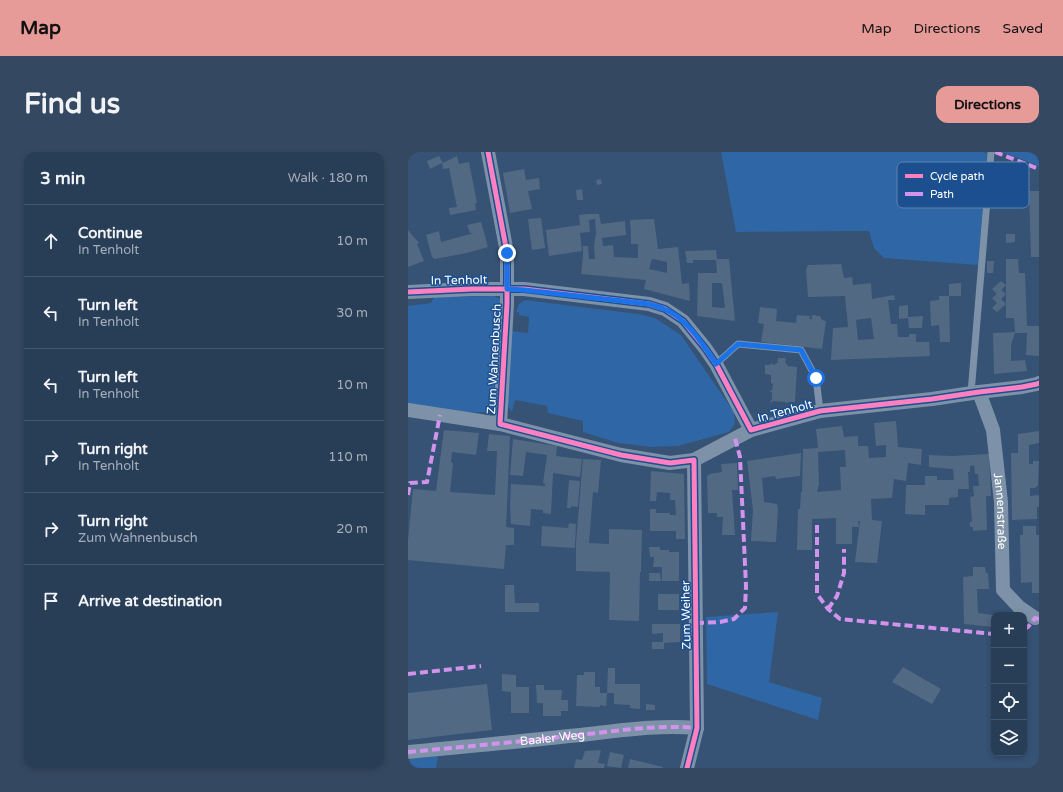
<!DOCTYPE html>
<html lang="en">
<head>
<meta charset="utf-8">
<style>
  :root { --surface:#283e57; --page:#344961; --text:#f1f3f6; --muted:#a5aeba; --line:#44576d; --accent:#e69b98 }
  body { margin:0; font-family:"Varela Round",sans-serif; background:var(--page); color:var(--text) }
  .controls { position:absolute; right:12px; bottom:12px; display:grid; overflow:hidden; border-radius:8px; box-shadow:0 2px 6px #0003 }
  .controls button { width:36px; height:36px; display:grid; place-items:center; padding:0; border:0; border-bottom:1px solid var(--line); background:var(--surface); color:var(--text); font:20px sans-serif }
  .stop { position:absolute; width:12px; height:12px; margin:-9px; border:3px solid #1a73e8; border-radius:50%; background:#fff }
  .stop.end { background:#1a73e8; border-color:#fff; box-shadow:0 1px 4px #0008 }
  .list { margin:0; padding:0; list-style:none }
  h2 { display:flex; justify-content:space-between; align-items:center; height:52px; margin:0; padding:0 16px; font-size:17px }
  h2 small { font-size:13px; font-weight:400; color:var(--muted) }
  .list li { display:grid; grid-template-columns:26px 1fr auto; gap:12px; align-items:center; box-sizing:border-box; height:72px; padding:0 16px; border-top:1px solid var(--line) }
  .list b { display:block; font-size:15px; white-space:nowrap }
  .list p { margin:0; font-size:13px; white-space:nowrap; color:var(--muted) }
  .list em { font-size:13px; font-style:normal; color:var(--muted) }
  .icon { flex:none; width:22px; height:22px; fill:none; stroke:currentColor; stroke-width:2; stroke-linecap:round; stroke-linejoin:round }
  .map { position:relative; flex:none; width:631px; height:616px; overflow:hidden; border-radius:12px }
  header { display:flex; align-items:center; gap:24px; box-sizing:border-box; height:56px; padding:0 20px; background:var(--accent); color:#111 }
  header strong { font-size:19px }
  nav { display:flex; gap:22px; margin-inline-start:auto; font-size:14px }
  .intro { display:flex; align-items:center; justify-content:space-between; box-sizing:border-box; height:96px; padding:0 24px }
  h1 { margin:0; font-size:28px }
  .button { padding:10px 18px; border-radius:12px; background:var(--accent); color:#111; font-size:14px; font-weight:700 }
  main { display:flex; gap:24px; padding:0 24px }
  aside { flex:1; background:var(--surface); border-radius:12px; box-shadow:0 2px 6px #0003 }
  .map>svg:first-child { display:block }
  .green { fill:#2f66a5 }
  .building { fill:#526984; fill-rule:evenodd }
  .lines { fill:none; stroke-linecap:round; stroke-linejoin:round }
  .lane { stroke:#7d92a8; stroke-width:7 }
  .street { stroke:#7d92a8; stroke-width:14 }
  .quiet { stroke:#d193ec; stroke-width:4; stroke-dasharray:8 4; stroke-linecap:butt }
  .cycleway-casing { stroke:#1b4f8f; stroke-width:8 }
  .cycleway { stroke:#ff80c0; stroke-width:5 }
  .route { stroke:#1a73e8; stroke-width:5 }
  .labels { text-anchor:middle; stroke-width:3; stroke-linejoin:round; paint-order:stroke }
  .street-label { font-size:12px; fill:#fff; stroke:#1b4f8f }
  .key { fill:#1b4f8f; stroke:#5f84b1; stroke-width:1 }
  .key-label { font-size:11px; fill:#fff }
</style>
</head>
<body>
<header>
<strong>Map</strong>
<nav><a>Map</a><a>Directions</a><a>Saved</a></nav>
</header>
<div class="intro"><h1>Find us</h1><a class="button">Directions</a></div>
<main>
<aside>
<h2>3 min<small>Walk · 180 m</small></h2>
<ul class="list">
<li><svg class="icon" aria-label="ahead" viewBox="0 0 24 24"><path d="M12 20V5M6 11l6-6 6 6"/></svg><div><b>Continue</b><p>In Tenholt</p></div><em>10 m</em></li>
<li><svg class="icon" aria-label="left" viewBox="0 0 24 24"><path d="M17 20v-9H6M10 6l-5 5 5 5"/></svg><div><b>Turn left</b><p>In Tenholt</p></div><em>30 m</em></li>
<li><svg class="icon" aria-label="left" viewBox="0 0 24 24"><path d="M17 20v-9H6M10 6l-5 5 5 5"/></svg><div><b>Turn left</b><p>In Tenholt</p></div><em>10 m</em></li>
<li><svg class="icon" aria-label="right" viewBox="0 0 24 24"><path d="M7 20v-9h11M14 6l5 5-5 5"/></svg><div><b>Turn right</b><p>In Tenholt</p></div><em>110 m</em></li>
<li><svg class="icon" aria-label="right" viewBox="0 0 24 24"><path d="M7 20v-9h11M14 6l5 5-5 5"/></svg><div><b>Turn right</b><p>Zum Wahnenbusch</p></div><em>20 m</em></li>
<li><svg class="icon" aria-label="arrive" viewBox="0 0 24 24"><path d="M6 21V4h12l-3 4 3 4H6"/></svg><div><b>Arrive at destination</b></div></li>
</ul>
</aside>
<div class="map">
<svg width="631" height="616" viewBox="0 0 631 616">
  <rect width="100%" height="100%" fill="#365274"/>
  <g class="green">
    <path d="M313,0H575L579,1L570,113L476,106L466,96L461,79L328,80Z"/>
    <path d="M594,0H631V14Z"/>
    <path d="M86,144L92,147L94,155L87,253L83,259C62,264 22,255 0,252V154L23,151L26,145Z"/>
    <path d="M117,148L231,162L247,166L273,183L326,260L327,272L321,280L270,294L243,295L210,291L175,280V269L140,261L139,254L107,248L104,260L99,253L103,179L120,181L121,165L111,163V160H108L111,152Z"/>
    <path d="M370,460L361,530L414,546L410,568L299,532L298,465Z"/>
    <path d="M30,604L28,616H0L2,607Z"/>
  </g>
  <g class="building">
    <path d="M31,4L35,11L49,4L51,12L61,10L69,51H67L68,58L42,63L41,56L49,55L41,16L35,17L34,11L22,17L19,9Z"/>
    <path d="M116,17L118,28L131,26L132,37L120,39L124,57L102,61L95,21Z"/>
    <path d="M193,27L194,32L189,33L188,28Z"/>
    <path d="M174,37L175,48H169L168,38Z"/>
    <path d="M621,39H631V105H623Z"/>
    <path d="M180,62H191L193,72L217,69L218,83L194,86L195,94L205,93L206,105L230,106V92H223V82L222,68L246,67L250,97L270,95L274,132L281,131L282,149L236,137L238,128L173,122L175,104V94H180L181,107H187L186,94L188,81L187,67L181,68L182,80L172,81L174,99L141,104L138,78L172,73L171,63ZM244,107L259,110V121L241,117Z"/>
    <path d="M133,66L137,96L124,98L120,67Z"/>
    <path d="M73,70L80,95L59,101L27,107L24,105L18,83L31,79L33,90L66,81H62L59,73Z"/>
    <path d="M0,78L11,91L9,92L16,109L0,115Z"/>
    <path d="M598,82H607V90L598,91Z"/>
    <path d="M308,98L309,107H321L327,169L289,164L290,121H309L308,108H285V111H279L277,99ZM304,131H314L317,155L315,156L304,155Z"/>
    <path d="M598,107H610L611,121H617L619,174H631V204L618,203L619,181H607L603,193V209L617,208L619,219L586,222L585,181L607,180L606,166H598V142L593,147L598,152L589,160L584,156L589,151L584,146L589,142L584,137L593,129L598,133L593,138L598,142Z"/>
    <path d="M579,109H586L585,121H579Z"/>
    <path d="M433,112L436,126L444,125L445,133L463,131L464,147L486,143L487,148H480L483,172H489L490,185H501V182H508V190H521L522,204L423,208L425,176L440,175L437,144L400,145L398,118L400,113ZM463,166L466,187L450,188L448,168Z"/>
    <path d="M553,131V144H541V132Z"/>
    <path d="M531,144H541L542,190H532L531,173L523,174L522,149L531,148Z"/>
    <path d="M500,153V165L515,164L514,176H501L500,166L491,167V154Z"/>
    <path d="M352,155L369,157L368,169L388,171L389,163L402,164L401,167H404V163L412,164L414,168L418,169L414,197L353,190L356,172L350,171Z"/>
    <path d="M371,206H377L378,208L377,210L380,214L389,215L387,250H380L379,252L378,250L365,249L363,251L362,249L364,248V240H362V238L364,239L365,232L363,231V223L357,222V213H362L363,211L366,213L370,210L369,208Z"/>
    <path d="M488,269L490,295L514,297L513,313L500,311L498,329L486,327L484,346L463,347L464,368L474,369L469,411L447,410L452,369H450L451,375H444V392H428V366L404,367V398H389L390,357H392L393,340H394L395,297L410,296L408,277L434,274L436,285L450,284V294H460L461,306L478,305V293L468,294L466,271ZM437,298L438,315H432L433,338L409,340L411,332L410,300Z"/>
    <path d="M36,278L71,281L68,303L44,300L43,309L45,312L42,340L87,343L89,299H79L81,282L102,284L98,375L106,376V393H98L96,417L0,408V388L5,337L28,339Z"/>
    <path d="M631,279V291L621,293V312H625V309H631L630,333L627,336H622V344L631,343V355H629V367L604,368L603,301H610V282Z"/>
    <path d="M105,287L149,294L148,304L174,307L172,325L145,321L143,362L135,361V358L123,357L122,374L103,372L102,356L103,332L137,334V332L135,331L139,303L118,300L115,324L102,323Z"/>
    <path d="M393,301L392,324L368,327L367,324L354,326L356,350L369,352L370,357L368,390L343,389L345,358L339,309Z"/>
    <path d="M581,302L583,344H578L579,378L565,379V375H562V370H564L562,345L566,344L565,334H571L570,322H567L566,313L562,314V320H560L561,337H550V345L541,346V353H517V363L497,362L498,333H517V324H529V328H546L545,317L521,315V303L544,304Z"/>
    <path d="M175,307L193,308L190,341L185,340L181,391L201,392V377L234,378L233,420H232L231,469L201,468L202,420L168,419V391Z"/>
    <path d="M329,311L330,338H324L327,383H314L315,365H309V361H300L299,324L302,322L314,320L313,312Z"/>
    <path d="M243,319L276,322L277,387H268V379H242V357H248V361H262V363H268L267,348H262V341L249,340L248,349H242Z"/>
    <path d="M161,328L172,329L170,355L163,354V356H159Z"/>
    <path d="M161,371L168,372L167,396L133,394L134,374L160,376Z"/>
    <path d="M615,374H628V383H631V441H624V430L613,431L612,383H615Z"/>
    <path d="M241,395H252V398H261V400H271V429H254V415H245L246,405H242Z"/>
    <path d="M565,415H577L578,421H580L581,437H569L570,461L586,463V475L556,472L555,425L565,424Z"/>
    <path d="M241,421H252L253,429H241Z"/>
    <path d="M97,433H106L107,451H131V460H97Z"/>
    <rect x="250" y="442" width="21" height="16"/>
    <path d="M244,472H272V490L256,491V497H244V490H255V481L244,482Z"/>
    <path d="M495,515L533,537L524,552L484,530Z"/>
    <path d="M200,516H207V532H232V557L222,556V553L206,552V541H199L198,554L192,553V555L168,554L169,523H176V520H187V535H192V541H199Z"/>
    <path d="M94,522L108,523V535H121V561H103V540L94,539Z"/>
    <path d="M79,532L84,578L0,588V541Z"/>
    <path d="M128,533H136V538H154L153,548H160V559H153V564H135V551H129Z"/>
    <path d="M238,552L247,553V558H238Z"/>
    <path d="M193,598L190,611L197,612L196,616H166L168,607L174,608L177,599Z"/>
    <path d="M202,600L216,603L213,616L199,614Z"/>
    <path d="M222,607L255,615V616H220Z"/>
  </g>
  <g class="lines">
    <g class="lane">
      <path d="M308,212L330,192L393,198L408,226L412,259"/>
      <path d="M563,241L583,0"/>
    </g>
    <g class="street">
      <path d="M80,0L99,101V152L92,272"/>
      <path d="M0,140L64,137H116L241,152L257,157L275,169L297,196L308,212L343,278L412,259L524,247L571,240L614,235L629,232L631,231"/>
      <path id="s1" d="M571,240L585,278L593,350L595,438L611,455L627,466"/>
      <path d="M0,258L92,272L213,303L262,311L286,308L343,278"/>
      <path d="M0,600C54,595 108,590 161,584C204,580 246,572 289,576"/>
      <path d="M279,616L289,576L286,308"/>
    </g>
    <g class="quiet">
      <path d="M587,0L631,17"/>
      <path d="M0,343L2,331L19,330L32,263"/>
      <path d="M409,373V442L420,457L432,467L586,482"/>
      <path d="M420,457L429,444L436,421V397"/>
      <path d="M288,471L312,470L326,467L337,456L338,434L332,305L327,286"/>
      <path d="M616,477L620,475L627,466L631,467"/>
      <path d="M0,522L73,514"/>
      <path id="s2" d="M0,600C54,595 108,590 161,584C204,580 246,572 289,576"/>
    </g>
    <g class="cycleway-casing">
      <g id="cycleway">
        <path d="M80,0L99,101V152L92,272L213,303L262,311L286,308L289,576L279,616"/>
        <path d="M0,140L64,137H116L241,152L257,157L275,169L297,196L308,212L343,278L412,259L524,247L571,240L614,235L629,232L631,231"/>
      </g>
    </g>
    <use href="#cycleway" class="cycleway"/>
  </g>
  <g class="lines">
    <path class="route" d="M99,101V137L116,138L241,152C246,154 252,155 256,157C279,166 295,193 308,212L330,192L393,198L408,226"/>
  </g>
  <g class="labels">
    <g class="street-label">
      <text transform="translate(51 128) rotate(-1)" y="4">In Tenholt</text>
      <text transform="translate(86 207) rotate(-87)" y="4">Zum Wahnenbusch</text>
      <text transform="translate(377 259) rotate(-15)" y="4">In Tenholt</text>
      <text dy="4" stroke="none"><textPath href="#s1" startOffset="122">Jannenstraße</textPath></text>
      <text transform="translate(278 463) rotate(-91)" y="4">Zum Weiher</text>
      <text dy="4" stroke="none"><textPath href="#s2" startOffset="145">Baaler Weg</textPath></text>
    </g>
  </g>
  <rect x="489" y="10" width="132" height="46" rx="6" class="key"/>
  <rect x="497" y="22" width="18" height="4" fill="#ff80c0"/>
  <rect x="497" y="40" width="18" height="4" fill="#d193ec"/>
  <g class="key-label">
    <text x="522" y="28">Cycle path</text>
    <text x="522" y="46">Path</text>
  </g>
</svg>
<div class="controls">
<button>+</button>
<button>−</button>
<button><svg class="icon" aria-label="locate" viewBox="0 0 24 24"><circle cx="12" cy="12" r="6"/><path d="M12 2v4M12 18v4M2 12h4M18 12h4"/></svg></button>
<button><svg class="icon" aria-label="layers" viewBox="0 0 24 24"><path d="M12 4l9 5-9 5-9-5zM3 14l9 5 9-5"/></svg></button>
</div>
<div class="stop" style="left:408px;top:226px"></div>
<div class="stop end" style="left:99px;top:101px"></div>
</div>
</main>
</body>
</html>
